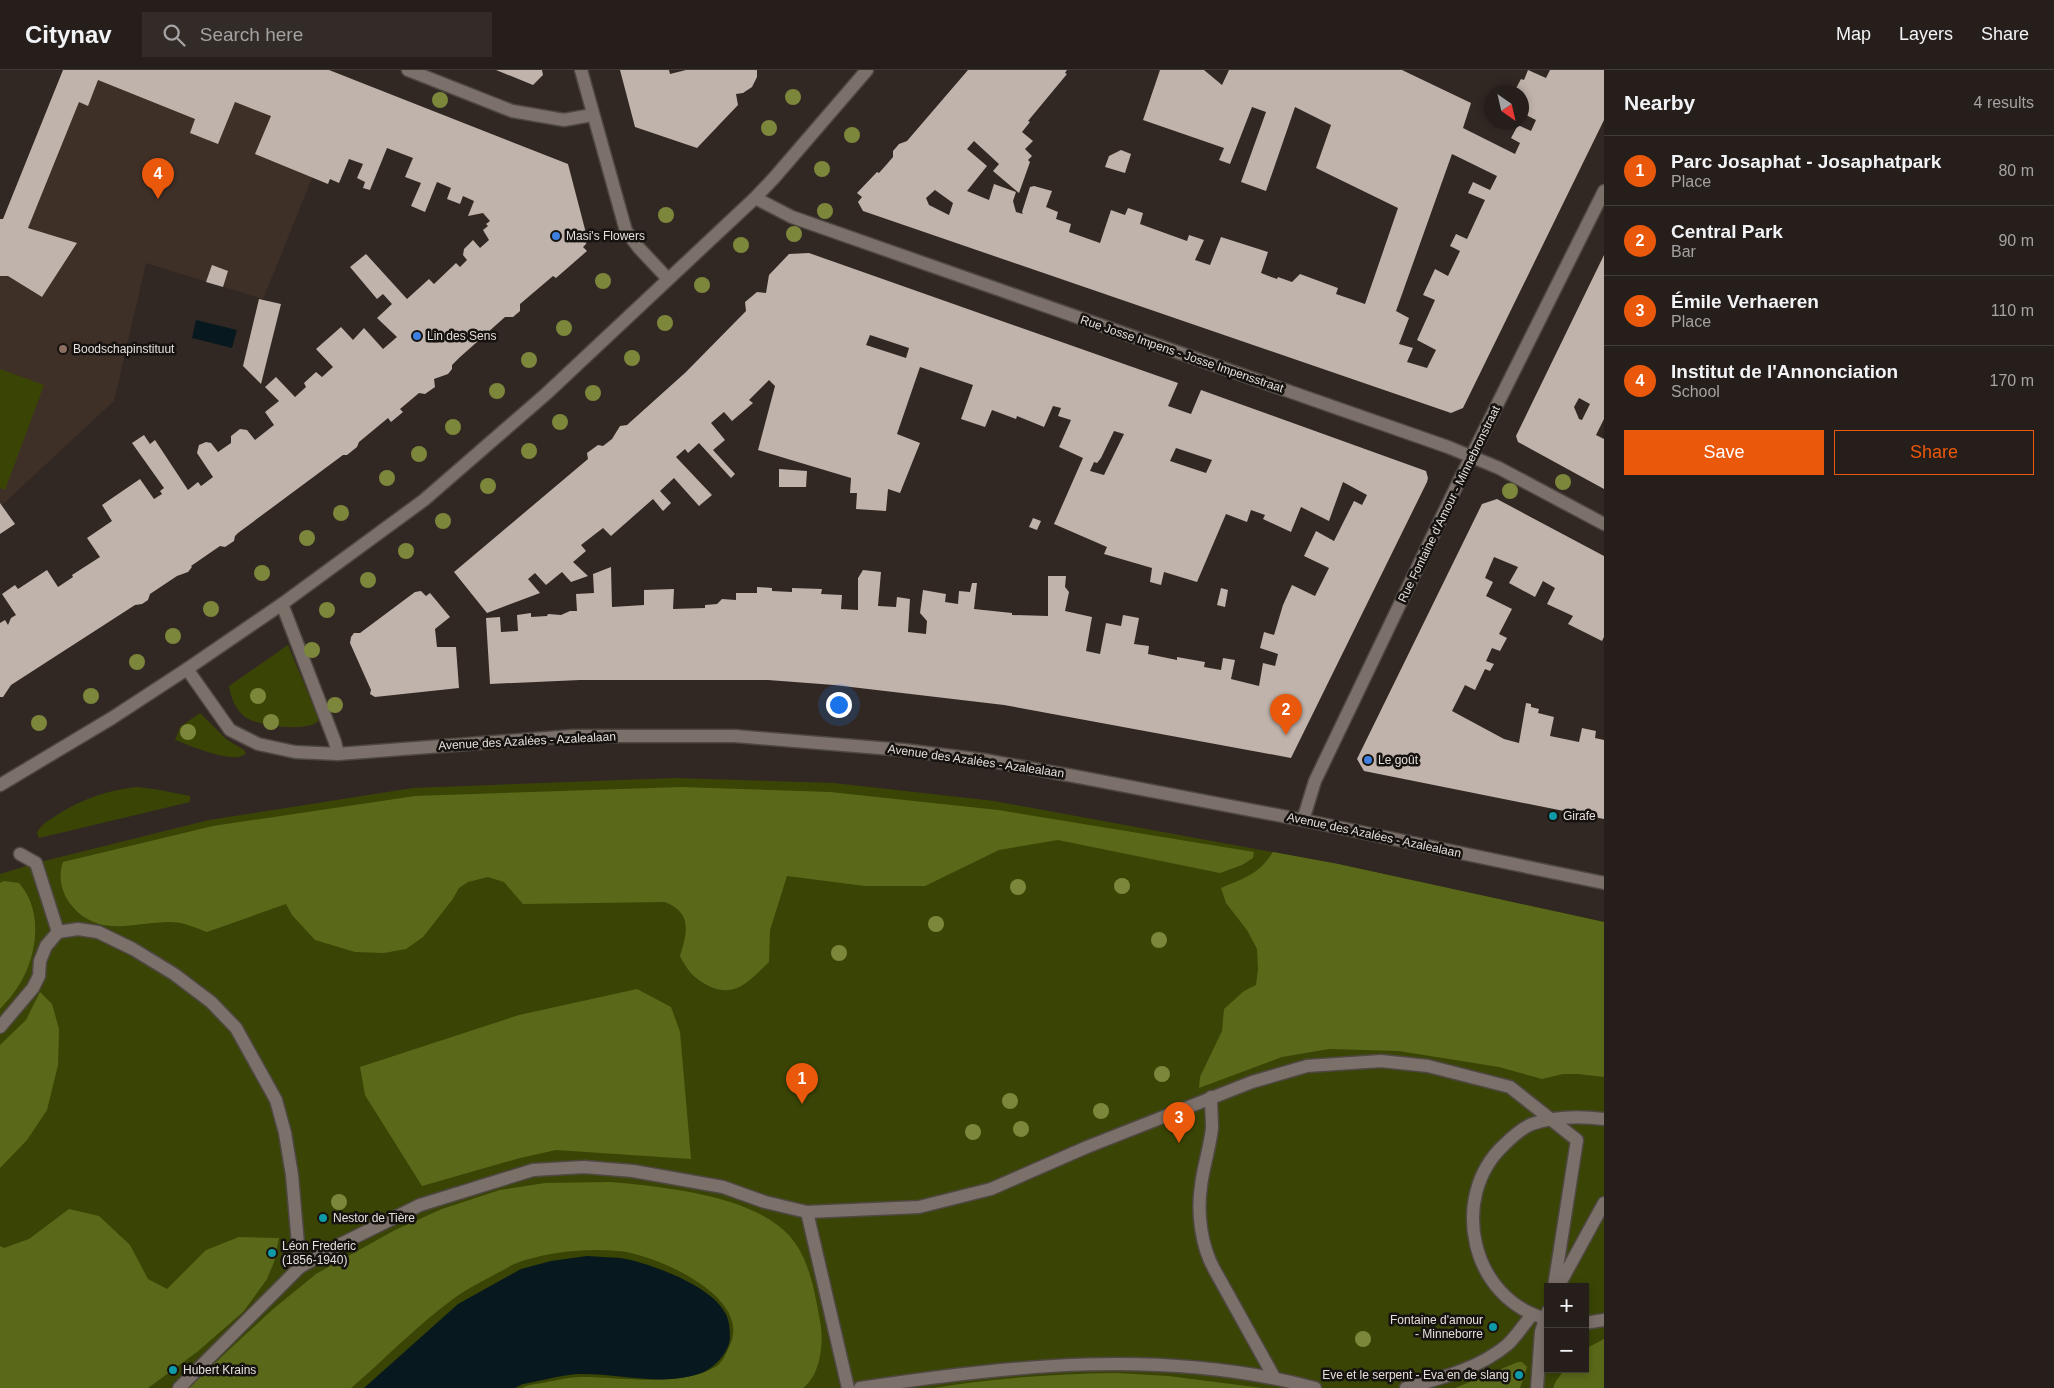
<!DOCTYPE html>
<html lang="en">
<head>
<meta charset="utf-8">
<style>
  :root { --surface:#261e1a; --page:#322b27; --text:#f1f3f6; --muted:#a4a2a2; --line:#423c39; --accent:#ea580c }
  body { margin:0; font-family:Arial,sans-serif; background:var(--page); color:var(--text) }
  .controls { position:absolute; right:15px; bottom:15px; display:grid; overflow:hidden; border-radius:0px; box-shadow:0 2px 8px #0003 }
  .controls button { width:45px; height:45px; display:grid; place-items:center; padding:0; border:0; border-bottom:1px solid var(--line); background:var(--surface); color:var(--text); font:25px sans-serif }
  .compass { position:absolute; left:1484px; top:15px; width:45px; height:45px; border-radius:50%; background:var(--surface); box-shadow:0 2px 8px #0003; rotate:146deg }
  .you { position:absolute; left:838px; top:634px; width:18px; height:18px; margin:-12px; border:4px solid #fff; border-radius:50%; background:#1a73e8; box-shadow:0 0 0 8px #1a73e833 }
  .badge { display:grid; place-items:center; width:32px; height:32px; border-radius:50%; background:var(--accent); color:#fff; font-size:16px; font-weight:700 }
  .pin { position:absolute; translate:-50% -41px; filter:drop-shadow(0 1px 2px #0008) }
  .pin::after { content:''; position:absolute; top:26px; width:18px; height:15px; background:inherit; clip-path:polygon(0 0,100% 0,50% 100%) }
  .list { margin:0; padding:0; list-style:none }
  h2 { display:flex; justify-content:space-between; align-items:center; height:65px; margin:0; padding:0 20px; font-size:21px }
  h2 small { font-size:16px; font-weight:400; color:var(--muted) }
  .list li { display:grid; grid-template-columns:32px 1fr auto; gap:15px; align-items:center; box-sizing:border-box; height:70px; padding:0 20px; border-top:1px solid var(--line) }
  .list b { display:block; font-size:19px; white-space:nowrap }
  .list p { margin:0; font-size:16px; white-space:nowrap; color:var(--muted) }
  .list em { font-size:16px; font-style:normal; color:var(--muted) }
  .actions { display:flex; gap:10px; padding:15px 20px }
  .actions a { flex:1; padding:11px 0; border:1px solid var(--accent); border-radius:0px; text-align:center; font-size:18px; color:var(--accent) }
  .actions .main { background:var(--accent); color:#fff }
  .icon { flex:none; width:28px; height:28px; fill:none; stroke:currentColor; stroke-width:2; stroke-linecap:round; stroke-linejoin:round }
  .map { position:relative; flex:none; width:1604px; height:1318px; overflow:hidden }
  header { display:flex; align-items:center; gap:30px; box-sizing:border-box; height:70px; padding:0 25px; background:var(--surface); border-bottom:1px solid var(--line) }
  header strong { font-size:24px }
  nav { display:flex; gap:28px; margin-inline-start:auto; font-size:18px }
  .search { width:350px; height:45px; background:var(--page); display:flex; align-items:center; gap:12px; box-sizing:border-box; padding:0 18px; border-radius:0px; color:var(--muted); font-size:19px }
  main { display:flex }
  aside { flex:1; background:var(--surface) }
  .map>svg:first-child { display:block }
  .built { fill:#3e3027 }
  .green { fill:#3a4505; fill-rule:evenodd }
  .forest { fill:#5a6919 }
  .water { fill:#07191e }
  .building { fill:#bfb3ab; fill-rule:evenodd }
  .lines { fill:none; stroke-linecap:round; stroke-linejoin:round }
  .street-casing { stroke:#4e4742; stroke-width:15 }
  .street { stroke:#7c716a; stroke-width:12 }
  .tree { fill:#7c873b }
  .shop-dot { fill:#3f7fe0; stroke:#16120f; stroke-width:2 }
  .education-dot { fill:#8d6e63; stroke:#16120f; stroke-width:2 }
  .culture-dot { fill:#0f9aa8; stroke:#16120f; stroke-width:2 }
  .labels { text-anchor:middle; stroke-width:5; stroke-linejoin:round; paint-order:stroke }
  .poi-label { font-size:12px; fill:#e5dfdb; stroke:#16120f; text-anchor:start }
  .street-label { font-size:12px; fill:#e5dfdb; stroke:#16120f }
</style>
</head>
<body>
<header>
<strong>Citynav</strong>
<div class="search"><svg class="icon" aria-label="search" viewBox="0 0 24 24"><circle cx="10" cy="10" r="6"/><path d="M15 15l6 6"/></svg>Search here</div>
<nav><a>Map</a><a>Layers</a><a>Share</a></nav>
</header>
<main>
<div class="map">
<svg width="1604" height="1318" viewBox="0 0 1604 1318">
  <rect width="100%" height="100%" fill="#322823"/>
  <path class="built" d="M63,0H329L348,7L312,108L263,229L146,193L114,331L2,435L0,433V206H8L42,227L77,174L3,149Z"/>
  <g class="green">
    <path d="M0,299L44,315L5,420L0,418Z"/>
    <path d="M288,575L319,650C310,663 257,656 245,647C235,639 231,628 229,616Z"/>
    <path d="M200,643L226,669L244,680L246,683C236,696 189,675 175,670L180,657Z"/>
    <path d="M675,708L834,713L994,731L1338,794L1604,852V1318H0V804L36,793L209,750L413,718ZM1548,1217H1585V1299H1548Z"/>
    <path d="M137,717L154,719L190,726V732L39,768L37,763C41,754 50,750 57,745C82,729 107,720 137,717Z"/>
  </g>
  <g class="forest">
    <path d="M682,717L830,722L998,740L1254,782L1253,788L1242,795L1220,803L1058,770L999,780L925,816H865L787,806L770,860L769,892C750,910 736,929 709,916C694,909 687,900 680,886C687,863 693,843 665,832L523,834L504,812L488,807L468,812L459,818L452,830L423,867L406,879L384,883L355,882L315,870L292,845L286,834L207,862C194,857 183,852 170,852C150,852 131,857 112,856C80,855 52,823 63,792L213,756L415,726Z"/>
    <path d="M1273,782L1338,794L1604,852V1007L1578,1004H1563L1542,1009L1499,997L1399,981L1329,979L1282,987L1199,1018L1200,1007L1222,961L1224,939L1244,921L1256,915L1258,899L1257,879L1247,860L1226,833L1221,818C1244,808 1259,805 1273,782Z"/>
    <path d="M4,811L19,813C45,842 37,891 15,921C11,927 5,933 0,939V813Z"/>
    <path d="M637,919L671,937L680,962L691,1089L556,1080L520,1088L422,1116L365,1025L360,997L519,945Z"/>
    <path d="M40,922L52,934L59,959L58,995L47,1040L27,1070L0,1098V975L26,950Z"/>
    <path d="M611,1112C663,1117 757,1125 792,1169C810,1191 815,1224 820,1251C824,1271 821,1305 803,1318H522C529,1314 539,1314 547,1312C558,1310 570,1307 581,1307C623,1307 680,1318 717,1296C723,1291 726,1284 729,1277C755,1228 657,1185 619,1181C587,1178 553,1181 522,1191C512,1194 502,1201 492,1206C479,1213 465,1220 453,1229C416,1256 385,1289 351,1318H188L272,1240L316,1204L395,1160L442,1139L500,1120L545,1113Z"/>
    <path d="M69,1139L99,1146L130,1175L148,1209L167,1219L206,1180L239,1167L279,1168L274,1192L267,1209L243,1242L197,1282L148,1318H0V1176L4,1178L29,1169Z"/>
    <path d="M1604,1269V1318H1553L1556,1311L1565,1299H1585V1279Z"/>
    <path d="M1518,1292H1522L1527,1297L1520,1318H1455Z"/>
    <path d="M1116,1303L1168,1306L1262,1318H934C994,1308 1055,1304 1116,1303Z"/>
  </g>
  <g class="water">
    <path d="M196,250L237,260L232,278L192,268Z"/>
    <path d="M587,1186C598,1187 610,1187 621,1188C650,1193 709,1215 724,1241C729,1248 730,1258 730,1267C730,1281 716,1296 704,1302C664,1318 621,1303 579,1304C561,1305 541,1311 523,1314L515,1318H364L458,1234L521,1199L551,1191Z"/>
  </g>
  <g class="building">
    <path d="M63,0H329L568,94L587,167L586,174L583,177L587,181L556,208L553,206L520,234V241L513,247H505L459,288L452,295V299L448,304L434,309L435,317L425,324L419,323L400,339L403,342L391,352L388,348L359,372L357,377L347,385H343L238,463L235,466L234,471L225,477L220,476L191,496L192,497L188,502L177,506L150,524L148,530L142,534L135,535L11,615L3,627H0V553L5,550L8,555L11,548L16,545L2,524L15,515L18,519L47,500L58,517L73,507L72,505L100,487L87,468L112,451L102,435L140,409L154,429L162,424L160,421L164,418L132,373L144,365L150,374L155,370L188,420L198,412L201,416L213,407L197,383L199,375L206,372L211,373L218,382L231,373V366L240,359L247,360L255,370L274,355L265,342L279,331L265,317L276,307L295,327L306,317L304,313L316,302L322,307L333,297L316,279L341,257L353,270L364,258L383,279L397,267L377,248L392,234L383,224L377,229L350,197L366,184L407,229L429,209L434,214L456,193L460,197L467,190L463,185L464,179L473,170L480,178L489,170L483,160L488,156L486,154L490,151L483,143L468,146L474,131L463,126L460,134L447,129L451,118L437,112L425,142L411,136L421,113L405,107L413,88L387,78L370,120L363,118L365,112L357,108L363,94L349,89L339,113L330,109L328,114L255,84L271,46L235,32L218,74L190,63L195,49L98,10L88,36L79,32L28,158L77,173L42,227L8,206H0V149H3Z"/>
    <path d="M496,0H542L543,5L533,15Z"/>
    <path d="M620,0H669L670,4L686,0H757V7L752,17L743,23L736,24L738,35L697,78L635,57Z"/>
    <path d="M968,0H1067L1065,3L1067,4L1028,51L1030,52L1022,62L1033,71L1025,79L1032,86L1028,90L1030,92L1019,123L993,101L999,94L974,71L967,79L987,96L967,121L989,130L994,114L1016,122L1013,131L1016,142L1023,144L1022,142L1030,117L1034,116L1052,121L1046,137L1058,142L1056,149L1071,154L1069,162L1100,173L1111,140L1125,145L1128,138L1143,143L1140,154L1187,171L1189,165L1204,170L1195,190L1210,195L1221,167L1268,182L1261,203L1277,209L1278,207L1292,212L1300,204L1338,218L1336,224L1365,234L1398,138L1316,98L1331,55L1295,37L1266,121L1241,112L1266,42L1252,37L1230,94L1219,90L1224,78L1143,50L1160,0H1204L1222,15L1229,0H1402L1471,33L1463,58L1515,84L1520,73L1511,68L1518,55L1531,61L1536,50L1522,43V22H1514L1521,9L1524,10L1528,0L1546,8L1550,0H1604V50L1463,338L1451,343L863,141L858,132L862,127L857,123L877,102L879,103L887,94L893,87V81L899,74L907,71ZM1452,84L1497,106L1490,120L1473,112L1468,123L1485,130L1467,169L1456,164L1450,176L1460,181L1448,206L1435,199L1423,225L1435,230L1417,270L1436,280L1427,298L1407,292L1413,278L1399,274L1409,248L1396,241ZM935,120L953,133L949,145L929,135L926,128Z"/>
    <path d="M1121,80L1131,84L1125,103L1105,97L1109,86Z"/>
    <path d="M809,183L1178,313L1168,336L1191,344L1201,320L1426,401L1428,408L1427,412L1291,688L1004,635L834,615L768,610H580L490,614L486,548L500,547L501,562L518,561L517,545L531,543V547L547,546L548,544L561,545L570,541H577L576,524L594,523L593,504L611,497L612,537L644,535V520L674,519L673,539L705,538V535L717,534L722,529L736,530V523H757V517L772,518V521L792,522V518L822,519L821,524L842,525L841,539L858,540V508L863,500L881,502L878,536L896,537L897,527L910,529L908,562L926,564L927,551L920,543L923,520L946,524L945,532L958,534L959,521L970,522L972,513H977L974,539L1012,543V545L1048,546V506H1066L1065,517L1069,522L1065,541L1092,547L1086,581L1100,584L1106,553L1121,556L1123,545L1139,548L1134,574L1149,576L1148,584L1177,590V587L1205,592L1204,597L1221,600L1223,588L1235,590L1231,609L1259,616L1263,593L1275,596L1278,584L1260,578L1264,562L1274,565L1283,535L1292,515L1315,526L1329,498L1304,486L1316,461L1334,471L1354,431L1362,435L1367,425L1343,412L1329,451L1301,437L1291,462L1263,449L1265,445L1251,440L1247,452L1226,444L1197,512L1164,502L1161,515L1150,512L1152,498L1104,484L1107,477L1054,454L1083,388L1059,377L1071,350L1058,346L1061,338L1053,336L1044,357L1017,346L1016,349L992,340L985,357L961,349L973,315L920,297L897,364L920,373L900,423L888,419L886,441L856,439L857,423H850L851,408L758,380L775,316L769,310L749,330L753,333L732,351L724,342L711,353L725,370L713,380L735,404L731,408L699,373L688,383L685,379L676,387L712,425L699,436L674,408L660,421L671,433L663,441L653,429L611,466L603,458L581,475L586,481L573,492L588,506L571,512L562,502L546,515L535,503L528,509L540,523L487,543L454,502L588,389L587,383L598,375L603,376L612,369L620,356L627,355L686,302L746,241L745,232L757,222L766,223L769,205L789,184ZM870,265L909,278L906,288L866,275ZM1114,361L1124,364L1104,405L1090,401L1094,392L1097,393L1101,388ZM1176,378L1212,390L1206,403L1170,391Z"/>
    <path d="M1604,185V349L1596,365L1604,369V419L1518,372L1516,366ZM1579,328L1590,334L1582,350L1579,349L1574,337Z"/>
    <path d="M212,195L228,201L223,217L206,212Z"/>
    <path d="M259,229L281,234L261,314L243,296Z"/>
    <path d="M779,399L807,401L806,417H779Z"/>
    <path d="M1497,429L1604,486V567L1602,571L1568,554L1573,546L1547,534L1555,518L1543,511L1535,527L1509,513L1518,497L1494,487L1485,508L1493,512L1486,526L1512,539L1499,564L1507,568L1500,581L1492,578L1486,591L1494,594L1490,601L1485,599L1475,620L1465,615L1452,641L1504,669L1519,673L1526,633L1531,634V637L1539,639L1538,643L1554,647L1550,666L1579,672L1582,658L1596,661L1595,668L1604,670V749L1364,701L1357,689L1482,434Z"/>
    <path d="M0,433L15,454L0,464Z"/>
    <path d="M1033,448L1041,451L1037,460L1029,457Z"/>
    <path d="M1221,518L1228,520L1225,537L1217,535Z"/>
    <path d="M421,521L426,526L430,523L450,547L435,559L437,577H456L459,618L375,627L370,624L371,620L350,573L351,567L354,563H360L415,522Z"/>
  </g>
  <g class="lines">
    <g class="street-casing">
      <g id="street">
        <path d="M408,0L512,41L564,50L592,45"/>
        <path d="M581,0L626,161L639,178L668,209"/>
        <path d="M755,128L792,147L1448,377L1499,398L1604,454"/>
        <path d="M282,534L335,672L338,684"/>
        <path d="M187,599L230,660L258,674L295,682L338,684L573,666H735L904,680L984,690L1079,707L1303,750L1604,813"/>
        <path d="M0,715L112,648L187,599L282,534L424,430L546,324L755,128L774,108L867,0"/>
        <path d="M1303,750L1315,711L1459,411L1604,121"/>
        <path d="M20,784L36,793L58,862"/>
        <path d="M0,957L33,918L39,906L40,891L46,876L58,862L78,859L98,862L133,879L174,904L211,932L236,958L276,1030L285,1063L292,1105L300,1197"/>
        <path d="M1211,1027C1211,1037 1212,1048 1212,1058C1210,1078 1203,1097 1201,1116C1197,1143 1201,1175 1214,1199L1274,1307"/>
        <path d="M807,1142L848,1318"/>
        <path d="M1558,1217L1604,1133"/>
        <path d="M1548,1249C1471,1231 1448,1127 1504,1075C1512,1067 1522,1058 1532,1054C1556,1046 1580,1046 1604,1049"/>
        <path d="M1585,1253L1604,1250"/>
        <path d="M179,1318L300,1197L339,1175L420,1135L533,1100L584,1097L633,1101L723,1117L765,1132L807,1142L919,1137L991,1119L1087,1077L1252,1012L1307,996L1381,991L1428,996L1510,1017L1577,1070L1554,1217"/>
        <path d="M860,1318C1010,1295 1166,1278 1315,1318"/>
        <path d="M1406,1318C1441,1308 1478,1299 1507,1275C1516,1267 1524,1254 1532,1245"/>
        <path d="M1537,1318L1541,1262L1548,1241"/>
      </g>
    </g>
    <use href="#street" class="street"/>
  </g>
  <g class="tree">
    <circle cx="793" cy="27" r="8"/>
    <circle cx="440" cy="30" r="8"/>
    <circle cx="769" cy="58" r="8"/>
    <circle cx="852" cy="65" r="8"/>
    <circle cx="822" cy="99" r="8"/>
    <circle cx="825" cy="141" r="8"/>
    <circle cx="666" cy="145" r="8"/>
    <circle cx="794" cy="164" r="8"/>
    <circle cx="741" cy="175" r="8"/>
    <circle cx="603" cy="211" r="8"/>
    <circle cx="702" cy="215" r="8"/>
    <circle cx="665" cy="253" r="8"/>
    <circle cx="564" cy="258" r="8"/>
    <circle cx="632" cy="288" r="8"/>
    <circle cx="529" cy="290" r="8"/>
    <circle cx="497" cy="321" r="8"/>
    <circle cx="593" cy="323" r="8"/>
    <circle cx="560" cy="352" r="8"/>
    <circle cx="453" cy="357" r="8"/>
    <circle cx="529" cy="381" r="8"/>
    <circle cx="419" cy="384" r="8"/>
    <circle cx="387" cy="408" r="8"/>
    <circle cx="1563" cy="412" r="8"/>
    <circle cx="488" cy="416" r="8"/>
    <circle cx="1510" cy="421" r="8"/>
    <circle cx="341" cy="443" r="8"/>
    <circle cx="443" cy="451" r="8"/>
    <circle cx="307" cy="468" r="8"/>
    <circle cx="406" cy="481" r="8"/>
    <circle cx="262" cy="503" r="8"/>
    <circle cx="368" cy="510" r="8"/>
    <circle cx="211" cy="539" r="8"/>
    <circle cx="327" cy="540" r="8"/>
    <circle cx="173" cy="566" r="8"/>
    <circle cx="312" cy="580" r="8"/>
    <circle cx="137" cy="592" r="8"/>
    <circle cx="91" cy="626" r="8"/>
    <circle cx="258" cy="626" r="8"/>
    <circle cx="335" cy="635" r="8"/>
    <circle cx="271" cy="652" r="8"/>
    <circle cx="39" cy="653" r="8"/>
    <circle cx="188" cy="662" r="8"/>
    <circle cx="1122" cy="816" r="8"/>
    <circle cx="1018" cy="817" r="8"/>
    <circle cx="936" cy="854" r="8"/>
    <circle cx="1159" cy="870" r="8"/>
    <circle cx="839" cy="883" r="8"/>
    <circle cx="1162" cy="1004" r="8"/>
    <circle cx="1010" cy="1031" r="8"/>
    <circle cx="1101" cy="1041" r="8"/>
    <circle cx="1021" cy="1059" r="8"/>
    <circle cx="973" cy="1062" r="8"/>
    <circle cx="339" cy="1132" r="8"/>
    <circle cx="1363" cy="1269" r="8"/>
  </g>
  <g class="shop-dot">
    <circle cx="556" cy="166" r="5"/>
    <circle cx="417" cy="266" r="5"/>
    <circle cx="1368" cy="690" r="5"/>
  </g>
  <circle class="education-dot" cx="63" cy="279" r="5"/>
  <g class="culture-dot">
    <circle cx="1553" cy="746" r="5"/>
    <circle cx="323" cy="1148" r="5"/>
    <circle cx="272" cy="1183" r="5"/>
    <circle cx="1493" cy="1257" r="5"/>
    <circle cx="173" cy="1300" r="5"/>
    <circle cx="1519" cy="1305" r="5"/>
  </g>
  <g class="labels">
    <g class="poi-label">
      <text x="566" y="170">Masi's Flowers</text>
      <text x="427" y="270">Lin des Sens</text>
      <text x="73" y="283">Boodschapinstituut</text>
      <text x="1378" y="694">Le goût</text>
      <text x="1563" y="750">Girafe</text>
      <text x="333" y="1152">Nestor de Tière</text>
      <text x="282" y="1180">Léon Frederic<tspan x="282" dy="14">(1856-1940)</tspan></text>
      <text x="1483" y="1254" text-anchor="end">Fontaine d'amour<tspan x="1483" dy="14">- Minneborre</tspan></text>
      <text x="183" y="1304">Hubert Krains</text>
      <text x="1509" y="1309" text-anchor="end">Eve et le serpent - Eva en de slang</text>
    </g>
    <g class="street-label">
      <text transform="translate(1182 284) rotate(19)" y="4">Rue Josse Impens - Josse Impensstraat</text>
      <text transform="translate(1449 434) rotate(-64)" y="4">Rue Fontaine d'Amour - Minnebronstraat</text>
      <text transform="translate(527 671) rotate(-3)" y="4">Avenue des Azalées - Azalealaan</text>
      <text transform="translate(976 691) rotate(8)" y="4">Avenue des Azalées - Azalealaan</text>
      <text transform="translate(1374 765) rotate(12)" y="4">Avenue des Azalées - Azalealaan</text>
    </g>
  </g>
</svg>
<div class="controls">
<button>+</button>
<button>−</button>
</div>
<svg class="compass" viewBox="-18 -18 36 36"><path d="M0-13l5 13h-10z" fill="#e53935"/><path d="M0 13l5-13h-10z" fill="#a4a2a2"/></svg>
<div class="you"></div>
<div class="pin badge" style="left:802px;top:1034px">1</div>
<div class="pin badge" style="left:1286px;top:665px">2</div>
<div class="pin badge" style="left:1179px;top:1073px">3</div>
<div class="pin badge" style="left:158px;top:129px">4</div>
</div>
<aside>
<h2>Nearby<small>4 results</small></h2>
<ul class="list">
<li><span class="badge">1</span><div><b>Parc Josaphat - Josaphatpark</b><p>Place</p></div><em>80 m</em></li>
<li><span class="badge">2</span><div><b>Central Park</b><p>Bar</p></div><em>90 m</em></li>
<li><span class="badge">3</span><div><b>Émile Verhaeren</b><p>Place</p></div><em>110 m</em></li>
<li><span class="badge">4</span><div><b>Institut de l'Annonciation</b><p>School</p></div><em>170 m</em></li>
</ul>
<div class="actions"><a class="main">Save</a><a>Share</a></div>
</aside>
</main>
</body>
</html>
